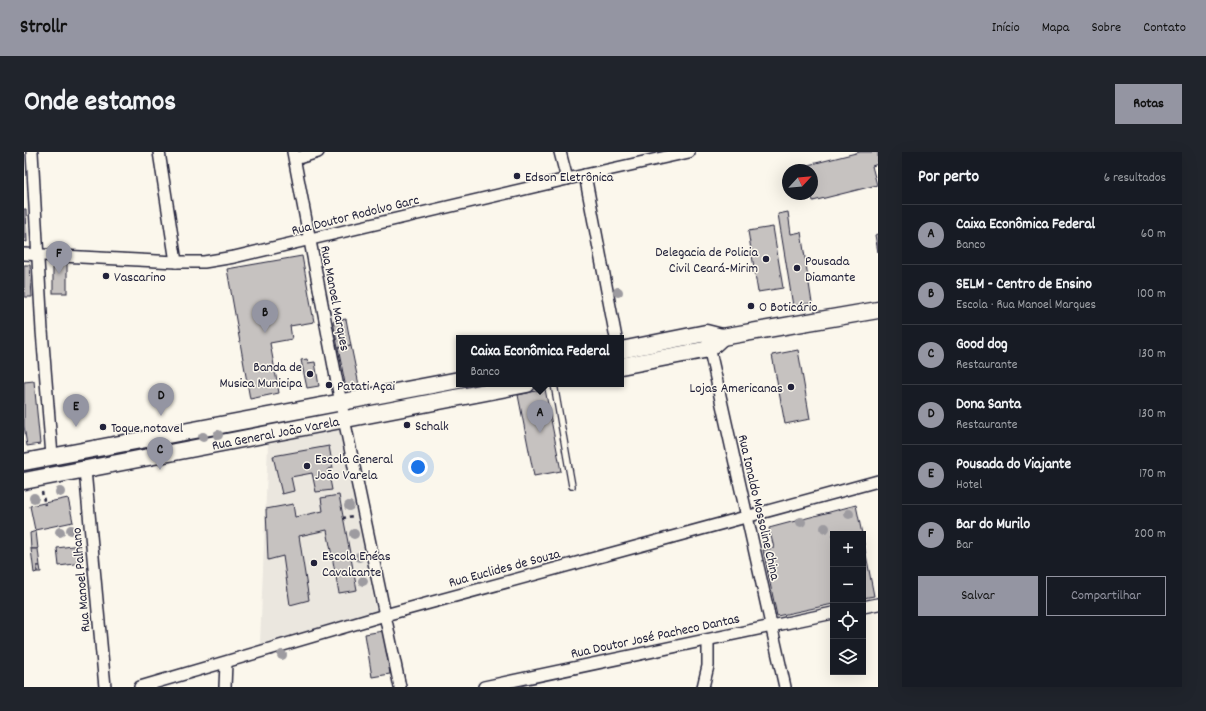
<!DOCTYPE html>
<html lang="pt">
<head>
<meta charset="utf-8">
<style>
  :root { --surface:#171b24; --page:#20242c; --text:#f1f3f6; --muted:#9ea1a6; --line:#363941; --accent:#9495a2 }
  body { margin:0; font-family:Dekko,sans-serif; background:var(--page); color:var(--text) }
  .controls { position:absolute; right:12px; bottom:12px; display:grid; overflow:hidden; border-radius:0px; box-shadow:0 4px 16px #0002 }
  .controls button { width:36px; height:36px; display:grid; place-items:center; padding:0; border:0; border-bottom:1px solid var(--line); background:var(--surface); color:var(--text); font:20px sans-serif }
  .compass { position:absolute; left:758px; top:12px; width:36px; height:36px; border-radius:50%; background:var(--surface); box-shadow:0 4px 16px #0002; rotate:64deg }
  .you { position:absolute; left:394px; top:315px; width:14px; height:14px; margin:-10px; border:3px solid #fff; border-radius:50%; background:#1a73e8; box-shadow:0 0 0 6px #1a73e833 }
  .badge { display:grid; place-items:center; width:26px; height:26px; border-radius:50%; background:var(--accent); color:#111; font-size:13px; font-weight:700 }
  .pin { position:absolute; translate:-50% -33px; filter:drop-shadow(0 1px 2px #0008) }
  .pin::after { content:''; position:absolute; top:21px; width:14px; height:12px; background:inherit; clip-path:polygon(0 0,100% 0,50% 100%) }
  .popup { position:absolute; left:432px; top:183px; width:168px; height:52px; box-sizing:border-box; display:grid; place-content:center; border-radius:0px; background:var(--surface); filter:drop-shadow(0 1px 3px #0005); font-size:13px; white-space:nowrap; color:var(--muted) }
  .popup b { font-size:15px; color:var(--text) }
  .popup::after { content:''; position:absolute; left:50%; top:100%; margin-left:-8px; border:8px solid transparent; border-top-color:var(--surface) }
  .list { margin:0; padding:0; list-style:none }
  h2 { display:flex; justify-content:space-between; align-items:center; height:52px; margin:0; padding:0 16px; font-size:17px }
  h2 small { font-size:13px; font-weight:400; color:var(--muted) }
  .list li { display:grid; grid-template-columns:26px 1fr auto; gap:12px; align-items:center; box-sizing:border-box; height:60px; padding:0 16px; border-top:1px solid var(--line) }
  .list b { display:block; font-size:15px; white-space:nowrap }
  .list p { margin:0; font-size:13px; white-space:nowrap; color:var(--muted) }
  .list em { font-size:13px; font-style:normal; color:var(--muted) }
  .actions { display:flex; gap:8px; padding:12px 16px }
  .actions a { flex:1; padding:9px 0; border:1px solid var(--accent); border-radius:0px; text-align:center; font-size:14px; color:var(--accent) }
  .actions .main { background:var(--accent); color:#111 }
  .icon { flex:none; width:22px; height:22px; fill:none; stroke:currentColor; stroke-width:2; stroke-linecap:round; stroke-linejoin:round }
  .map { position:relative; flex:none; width:854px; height:535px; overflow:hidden; border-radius:0px }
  header { display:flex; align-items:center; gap:24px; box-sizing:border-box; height:56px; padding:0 20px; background:var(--accent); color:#111 }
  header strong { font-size:19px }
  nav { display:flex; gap:22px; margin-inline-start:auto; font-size:14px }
  .intro { display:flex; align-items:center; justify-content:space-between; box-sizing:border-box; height:96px; padding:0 24px }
  h1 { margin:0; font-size:28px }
  .button { padding:10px 18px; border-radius:0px; background:var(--accent); color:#111; font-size:14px; font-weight:700 }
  main { display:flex; gap:24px; padding:0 24px }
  aside { flex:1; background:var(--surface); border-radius:0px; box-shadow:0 4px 16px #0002 }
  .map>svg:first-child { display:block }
  .built { fill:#ebe7df }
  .building { fill:#c6c2c0; stroke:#22223b }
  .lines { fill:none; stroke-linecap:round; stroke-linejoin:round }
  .lane-casing { stroke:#22223b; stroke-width:8 }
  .street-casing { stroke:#22223b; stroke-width:14 }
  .secondary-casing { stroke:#22223b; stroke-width:19 }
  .path { stroke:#22223b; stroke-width:2.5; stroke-dasharray:3 3; stroke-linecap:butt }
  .lane { stroke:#fbf7ec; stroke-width:5.5 }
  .street { stroke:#fbf7ec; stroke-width:11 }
  .secondary { stroke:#fbf7ec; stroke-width:16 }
  .tree { fill:#9d9ba0 }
  .poi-dot { fill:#22223b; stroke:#fbf7ec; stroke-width:1.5 }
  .labels { text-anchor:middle; stroke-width:3; stroke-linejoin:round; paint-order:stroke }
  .poi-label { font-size:14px; fill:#22223b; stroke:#fbf7ec; text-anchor:start }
  .street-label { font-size:14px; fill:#22223b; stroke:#fbf7ec }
</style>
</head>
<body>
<header>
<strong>Strollr</strong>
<nav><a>Início</a><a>Mapa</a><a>Sobre</a><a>Contato</a></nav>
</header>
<div class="intro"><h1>Onde estamos</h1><a class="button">Rotas</a></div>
<main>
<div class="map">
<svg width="854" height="535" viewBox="0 0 854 535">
  <rect width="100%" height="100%" fill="#fbf7ec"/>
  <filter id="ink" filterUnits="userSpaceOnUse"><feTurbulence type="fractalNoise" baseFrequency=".025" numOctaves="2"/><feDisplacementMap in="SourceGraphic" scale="8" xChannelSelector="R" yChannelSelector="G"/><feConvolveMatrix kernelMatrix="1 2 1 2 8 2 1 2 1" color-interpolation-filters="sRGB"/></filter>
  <g filter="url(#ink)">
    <path class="built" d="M316,277L352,459L236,492L244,292Z"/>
    <g class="building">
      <path d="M836,0H854V12L848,14L853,33L789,49L787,42L788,18H781L780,14Z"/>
      <path d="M0,57H2L3,90L0,89Z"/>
      <path d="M764,60L767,82L777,80L788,151L769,154L754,62Z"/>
      <path d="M749,75L759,136L734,140L724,79Z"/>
      <path d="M854,82V100L851,83Z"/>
      <path d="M278,104L290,170L266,174L268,187L246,191L255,241L226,247L203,117Z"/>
      <rect x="29" y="111" width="14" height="30"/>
      <path d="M0,113H6L8,145H0Z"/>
      <path d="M322,167L327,194L314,196L309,169Z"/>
      <path d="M327,194L335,233L322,236L314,196Z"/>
      <path d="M774,198L786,267L761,272L748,203Z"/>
      <path d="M283,207L284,211L291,210L295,234L283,236L277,208Z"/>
      <path d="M10,229L16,292L3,294L0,274V230Z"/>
      <path d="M521,237L537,319L510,324L494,243Z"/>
      <path d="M305,294L309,316L304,317L308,338L292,340L288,321L267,325L270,339L258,342L249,304Z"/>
      <path d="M315,343L333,438L315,441L303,378L275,384L285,448L266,453L259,404L244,408L242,357L269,352L271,365L299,359L297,346Z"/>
      <path d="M44,346L49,370L11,378L6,354Z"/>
      <path d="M832,353L838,382H809V452L753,464L739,398L750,396L745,376Z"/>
      <path d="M12,379L14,397H7L6,381Z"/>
      <path d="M839,387L850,444L839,446Z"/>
      <path d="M56,393L58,411L35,414L33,396Z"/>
      <path d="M7,397H14L16,414H13V420L10,421Z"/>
      <path d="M13,414H16L17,420H13Z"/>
      <path d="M359,479L366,522L348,525L341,482Z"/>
    </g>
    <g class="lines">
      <g class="lane-casing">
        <path id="lane" d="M530,232L548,334"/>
      </g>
      <g class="street-casing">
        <g id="street">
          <path d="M8,0L18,179L28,304"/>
          <path d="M135,0L152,110"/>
          <path d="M269,0L320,267L376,535"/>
          <path d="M536,0L543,27"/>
          <path d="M271,7L294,0"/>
          <path d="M561,23L592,186"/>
          <path d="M0,102L152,110H180L210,105L543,27L665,0"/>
          <path d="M684,190L761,535"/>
          <path d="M61,318L81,535"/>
          <path d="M839,455L854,452"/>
          <path d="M116,535L361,463L854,329"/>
          <path d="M201,535L202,511"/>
          <path d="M460,535L809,461"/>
          <path d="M679,535L684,514V488"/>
        </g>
      </g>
      <g class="secondary-casing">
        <g id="secondary">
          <path d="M597,198L682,181L698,185L854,158"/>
          <path d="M597,214L685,197L698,185"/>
          <path d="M0,310L435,228"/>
          <path id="s1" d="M0,329L503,232"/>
        </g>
      </g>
      <g class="path">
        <path d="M18,340L21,353"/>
        <path d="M319,366L329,364"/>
      </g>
      <use href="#lane" class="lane"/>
      <use href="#street" class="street"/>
      <use href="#secondary" class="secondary"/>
    </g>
    <g class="tree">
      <circle cx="594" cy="140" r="5"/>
      <circle cx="194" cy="283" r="5"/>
      <circle cx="179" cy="285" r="5"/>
      <circle cx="36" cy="340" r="5"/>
      <circle cx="10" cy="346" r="5"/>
      <circle cx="325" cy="354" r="5"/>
      <circle cx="825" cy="362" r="5"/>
      <circle cx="777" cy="370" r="5"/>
      <circle cx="801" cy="376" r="5"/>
      <circle cx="47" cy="378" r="5"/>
      <circle cx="36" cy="380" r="5"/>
      <circle cx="330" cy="382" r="5"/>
      <circle cx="335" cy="405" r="5"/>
      <circle cx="339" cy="429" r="5"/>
      <circle cx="258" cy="503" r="5"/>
    </g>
  </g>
  <g class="poi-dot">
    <circle cx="493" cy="24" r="4"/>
    <circle cx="742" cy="107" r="4"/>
    <circle cx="773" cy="116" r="4"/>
    <circle cx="82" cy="124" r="4"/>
    <circle cx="727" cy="154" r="4"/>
    <circle cx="286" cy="222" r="4"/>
    <circle cx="305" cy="233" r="4"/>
    <circle cx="767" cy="235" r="4"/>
    <circle cx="383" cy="273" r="4"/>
    <circle cx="79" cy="275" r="4"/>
    <circle cx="283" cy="314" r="4"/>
    <circle cx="290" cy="411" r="4"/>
  </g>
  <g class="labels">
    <g class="poi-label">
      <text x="501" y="29">Edson Eletrônica</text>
      <text x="734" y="104" text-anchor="end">Delegacia de Policia<tspan x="734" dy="16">Civil Ceará-Mirim</tspan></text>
      <text x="781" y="113">Pousada<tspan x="781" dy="16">Diamante</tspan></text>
      <text x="90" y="129">Vascarino</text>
      <text x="735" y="159">O Boticário</text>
      <text x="278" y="219" text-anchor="end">Banda de<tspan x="278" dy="16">Musica Municipa</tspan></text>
      <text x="313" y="238">Patati Açai</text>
      <text x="759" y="240" text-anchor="end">Lojas Americanas</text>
      <text x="391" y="278">Schalk</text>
      <text x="87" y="280">Toque notavel</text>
      <text x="291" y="311">Escola General<tspan x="291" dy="16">João Varela</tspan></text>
      <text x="298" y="408">Escola Enéas<tspan x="298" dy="16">Cavalcante</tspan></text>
    </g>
    <g class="street-label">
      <text transform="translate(331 62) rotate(-14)" y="5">Rua Doutor Rodolvo Garc</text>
      <text transform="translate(312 146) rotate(79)" y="5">Rua Manoel Marques</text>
      <text dy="5" stroke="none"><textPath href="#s1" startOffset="256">Rua General João Varela</textPath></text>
      <text transform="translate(736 355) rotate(77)" y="5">Rua Ionaldo Mossoline China</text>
      <text transform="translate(480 415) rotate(-15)" y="5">Rua Euclides de Souza</text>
      <text transform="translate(56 428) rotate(-95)" y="5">Rua Manoel Palhano</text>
      <text transform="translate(631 483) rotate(-12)" y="5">Rua Doutor José Pacheco Dantas</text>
    </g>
  </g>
</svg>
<div class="controls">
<button>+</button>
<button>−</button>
<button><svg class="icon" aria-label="locate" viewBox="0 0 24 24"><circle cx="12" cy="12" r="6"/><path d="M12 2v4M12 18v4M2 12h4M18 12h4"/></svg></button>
<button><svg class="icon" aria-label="layers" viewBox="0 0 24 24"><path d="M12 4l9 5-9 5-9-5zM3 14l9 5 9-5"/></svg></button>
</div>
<svg class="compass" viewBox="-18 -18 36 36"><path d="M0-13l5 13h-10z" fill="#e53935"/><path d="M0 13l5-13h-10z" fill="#9ea1a6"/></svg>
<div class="you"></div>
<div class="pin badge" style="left:516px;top:281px">A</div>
<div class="popup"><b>Caixa Econômica Federal</b>Banco</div>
<div class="pin badge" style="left:241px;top:181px">B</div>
<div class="pin badge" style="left:136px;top:318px">C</div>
<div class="pin badge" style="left:137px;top:264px">D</div>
<div class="pin badge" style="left:52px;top:275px">E</div>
<div class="pin badge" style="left:35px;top:122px">F</div>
</div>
<aside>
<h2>Por perto<small>6 resultados</small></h2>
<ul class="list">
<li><span class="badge">A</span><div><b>Caixa Econômica Federal</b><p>Banco</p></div><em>60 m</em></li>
<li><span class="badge">B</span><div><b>SELM - Centro de Ensino</b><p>Escola · Rua Manoel Marques</p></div><em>100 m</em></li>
<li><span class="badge">C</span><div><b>Good dog</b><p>Restaurante</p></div><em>130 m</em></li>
<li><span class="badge">D</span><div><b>Dona Santa</b><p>Restaurante</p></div><em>130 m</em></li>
<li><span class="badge">E</span><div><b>Pousada do Viajante</b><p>Hotel</p></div><em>170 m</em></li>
<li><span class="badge">F</span><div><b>Bar do Murilo</b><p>Bar</p></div><em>200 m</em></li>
</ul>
<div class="actions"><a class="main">Salvar</a><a>Compartilhar</a></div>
</aside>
</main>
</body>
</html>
